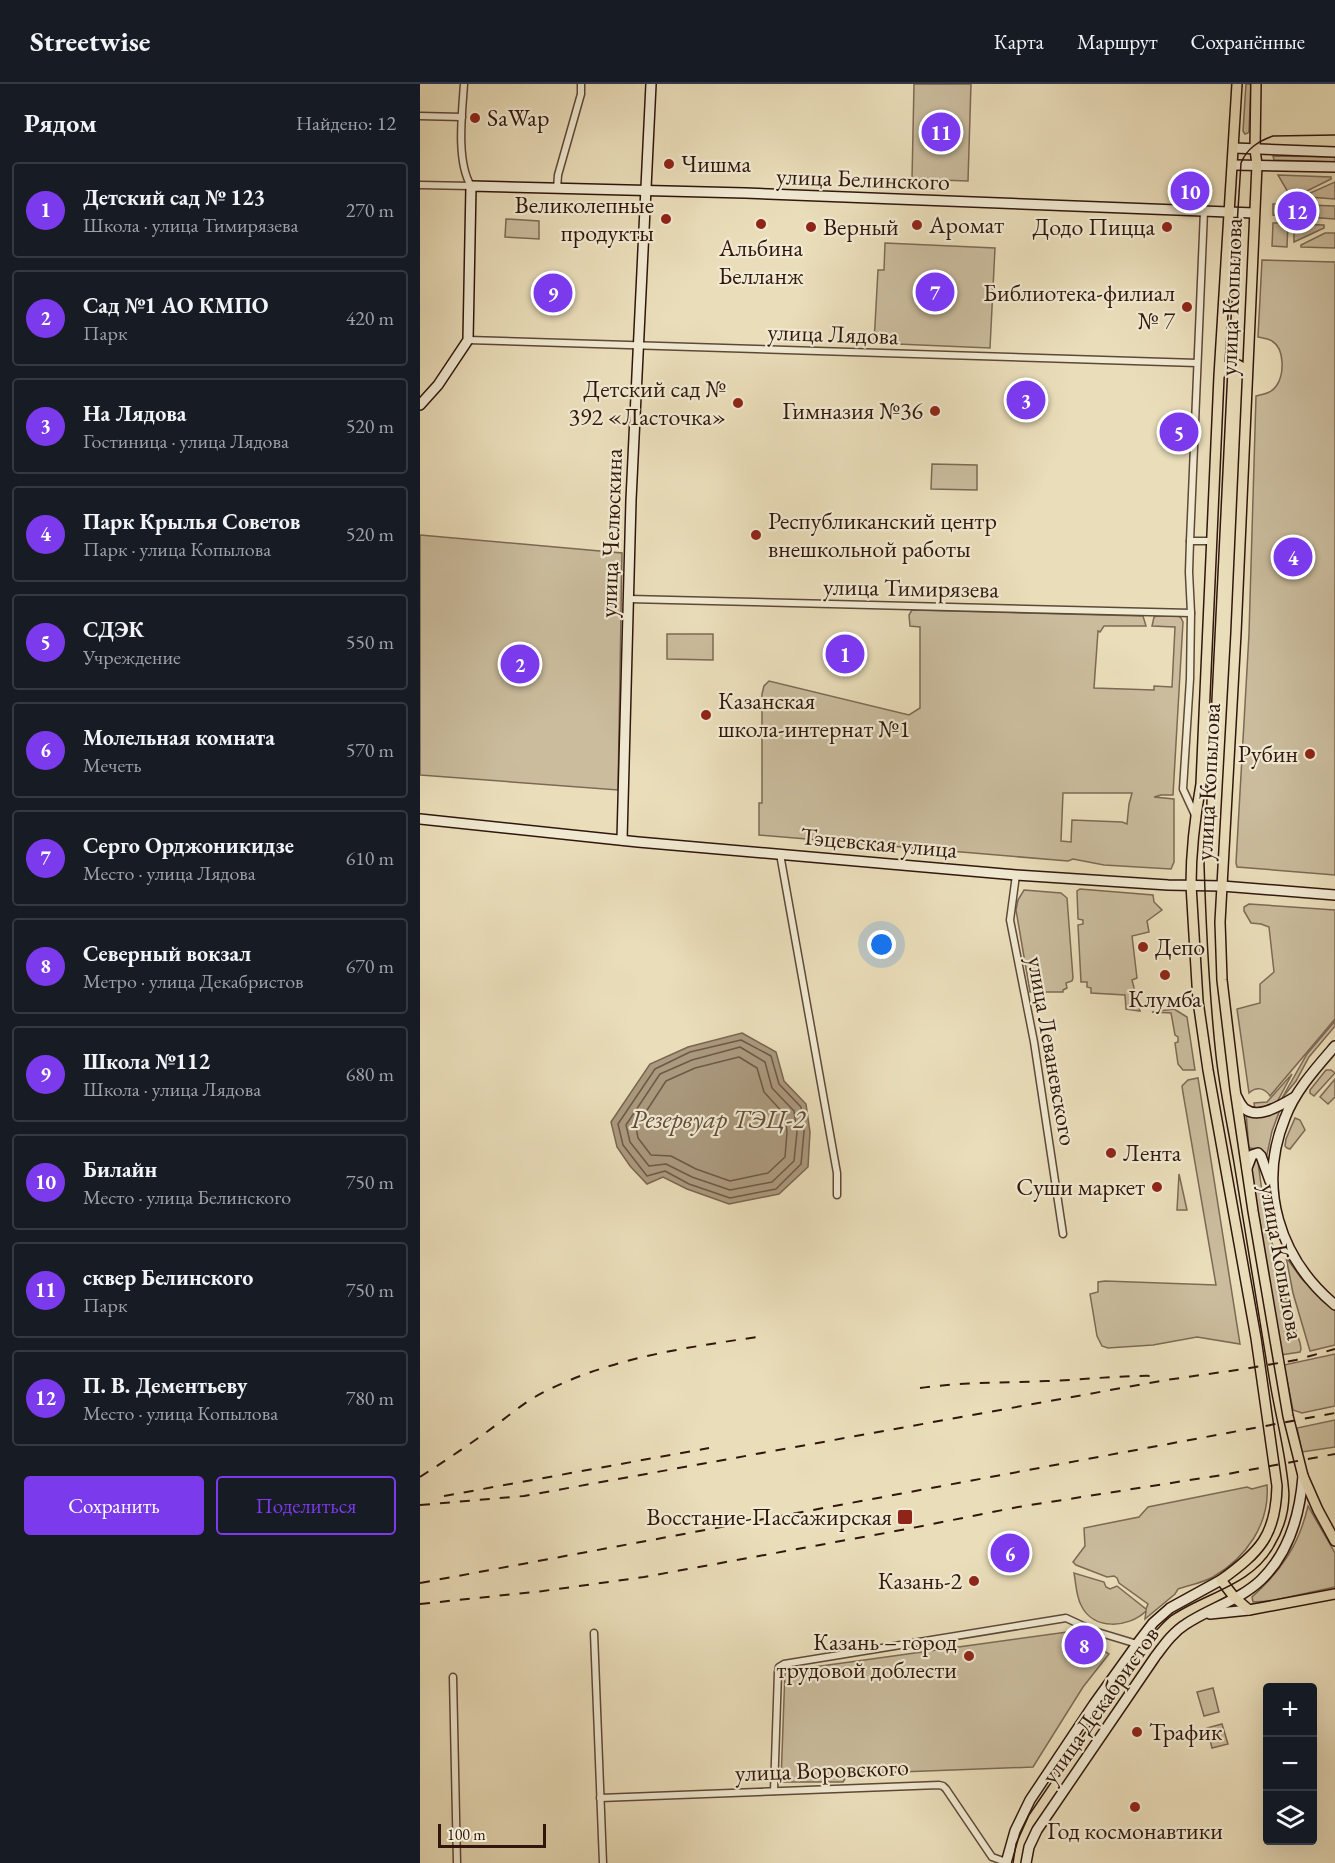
<!DOCTYPE html>
<html lang="ru">
<head>
<meta charset="utf-8">
<style>
  :root { --surface:#171b24; --page:#20242c; --text:#f1f3f6; --muted:#9ea1a6; --line:#363941; --accent:#7c3aed }
  body { margin:0; font-family:"EB Garamond",serif; background:var(--page); color:var(--text) }
  .controls { position:absolute; right:18px; bottom:18px; display:grid; overflow:hidden; border-radius:6px; box-shadow:0 6px 24px #0002 }
  .controls button { width:54px; height:54px; display:grid; place-items:center; padding:0; border:0; border-bottom:2px solid var(--line); background:var(--surface); color:var(--text); font:30px sans-serif }
  .scale { position:absolute; left:18px; bottom:15px; width:108px; box-sizing:border-box; padding-left:6px; border:3px solid #30160d; border-top:0; font-size:16px; line-height:21px; white-space:nowrap; color:#30160d; -webkit-text-stroke:4px #f1ead2; paint-order:stroke }
  .you { position:absolute; left:462px; top:861px; width:21px; height:21px; margin:-15px; border:4px solid #fff; border-radius:50%; background:#1a73e8; box-shadow:0 0 0 9px #1a73e833 }
  .badge { display:grid; place-items:center; width:39px; height:39px; border-radius:50%; background:var(--accent); color:#fff; font-size:20px; font-weight:700 }
  .pin { position:absolute; translate:-50% -50%; border:3px solid #fff; box-shadow:0 2px 6px #0006 }
  .list { margin:0; padding:0; list-style:none }
  h2 { display:flex; justify-content:space-between; align-items:center; height:78px; margin:0; padding:0 24px; font-size:26px }
  h2 small { font-size:20px; font-weight:400; color:var(--muted) }
  .list li { display:grid; grid-template-columns:39px 1fr auto; gap:18px; align-items:center; box-sizing:border-box; height:96px; margin:0 12px 12px; padding:0 12px; border:2px solid var(--line); border-radius:6px }
  .list b { display:block; font-size:22px; white-space:nowrap }
  .list p { margin:0; font-size:20px; white-space:nowrap; color:var(--muted) }
  .list em { font-size:20px; font-style:normal; color:var(--muted) }
  .actions { display:flex; gap:12px; padding:18px 24px }
  .actions a { flex:1; padding:14px 0; border:2px solid var(--accent); border-radius:6px; text-align:center; font-size:21px; color:var(--accent) }
  .actions .main { background:var(--accent); color:#fff }
  .icon { flex:none; width:33px; height:33px; fill:none; stroke:currentColor; stroke-width:2; stroke-linecap:round; stroke-linejoin:round }
  .map { position:relative; flex:none; width:915px; height:1779px; overflow:hidden }
  header { display:flex; align-items:center; gap:36px; box-sizing:border-box; height:84px; padding:0 30px; background:var(--surface); border-bottom:2px solid var(--line) }
  header strong { font-size:28px }
  nav { display:flex; gap:33px; margin-inline-start:auto; font-size:21px }
  main { display:flex }
  aside { flex:1; background:var(--surface) }
  .map>svg:first-child { display:block }
  .green { fill:#cabc9d; stroke:#7d6955; stroke-width:1.5; fill-rule:evenodd }
  .water { fill:#ab9a7f; stroke:#7a6551; stroke-width:1.5 }
  .lines { fill:none; stroke-linecap:round; stroke-linejoin:round }
  .shore { stroke:#6e5846; stroke-width:1.5 }
  .street-casing { stroke:#5e4838; stroke-width:9 }
  .secondary-casing { stroke:#30160d; stroke-width:12 }
  .primary-casing { stroke:#30160d; stroke-width:12 }
  .street { stroke:#f1ead2; stroke-width:6 }
  .secondary { stroke:#f1ead2; stroke-width:9 }
  .primary { stroke:#eadeba; stroke-width:9 }
  .tram { stroke:#30160d; stroke-width:1.5 }
  .rail { stroke:#30160d; stroke-width:2; stroke-dasharray:10 10; stroke-linecap:butt }
  .poi-dot { fill:#8f2418; stroke:#f1ead2; stroke-width:2 }
  .labels { text-anchor:middle; stroke-width:4.5; stroke-linejoin:round; paint-order:stroke }
  .poi-label { font-size:24px; fill:#30160d; stroke:#f1ead2; text-anchor:end }
  .street-label { font-size:24px; fill:#30160d; stroke:#f1ead2 }
  .water-label { font-size:26px; font-style:italic; fill:#614b3b; stroke:#f1ead2 }
</style>
</head>
<body>
<header>
<strong>Streetwise</strong>
<nav><a>Карта</a><a>Маршрут</a><a>Сохранённые</a></nav>
</header>
<main>
<aside>
<h2>Рядом<small>Найдено: 12</small></h2>
<ul class="list">
<li><span class="badge">1</span><div><b>Детский сад № 123</b><p>Школа · улица Тимирязева</p></div><em>270 m</em></li>
<li><span class="badge">2</span><div><b>Сад №1 АО КМПО</b><p>Парк</p></div><em>420 m</em></li>
<li><span class="badge">3</span><div><b>На Лядова</b><p>Гостиница · улица Лядова</p></div><em>520 m</em></li>
<li><span class="badge">4</span><div><b>Парк Крылья Советов</b><p>Парк · улица Копылова</p></div><em>520 m</em></li>
<li><span class="badge">5</span><div><b>СДЭК</b><p>Учреждение</p></div><em>550 m</em></li>
<li><span class="badge">6</span><div><b>Молельная комната</b><p>Мечеть</p></div><em>570 m</em></li>
<li><span class="badge">7</span><div><b>Серго Орджоникидзе</b><p>Место · улица Лядова</p></div><em>610 m</em></li>
<li><span class="badge">8</span><div><b>Северный вокзал</b><p>Метро · улица Декабристов</p></div><em>670 m</em></li>
<li><span class="badge">9</span><div><b>Школа №112</b><p>Школа · улица Лядова</p></div><em>680 m</em></li>
<li><span class="badge">10</span><div><b>Билайн</b><p>Место · улица Белинского</p></div><em>750 m</em></li>
<li><span class="badge">11</span><div><b>сквер Белинского</b><p>Парк</p></div><em>750 m</em></li>
<li><span class="badge">12</span><div><b>П. В. Дементьеву</b><p>Место · улица Копылова</p></div><em>780 m</em></li>
</ul>
<div class="actions"><a class="main">Сохранить</a><a>Поделиться</a></div>
</aside>
<div class="map">
<svg width="915" height="1779" viewBox="0 0 915 1779">
  <rect width="100%" height="100%" fill="#eadeba"/>
  <filter id="stains"><feTurbulence type="fractalNoise" baseFrequency=".00333" numOctaves="4"/><feColorMatrix values="0 0 0 0 .2 0 0 0 0 .09 0 0 0 0 .02 0 0 0 .5 -.17"/></filter>
  <radialGradient id="worn" r=".72"><stop offset=".6" stop-color="#630" stop-opacity="0"/><stop offset="1" stop-color="#630" stop-opacity=".3"/></radialGradient>
  <g class="green">
    <path d="M494,0H551L548,97L492,95Z"/>
    <path d="M826,0H831L829,47L828,49L825,50L823,47Z"/>
    <path d="M853,72L915,73V78L854,76Z"/>
    <path d="M858,91L911,93V95L887,107L879,106V110H869Z"/>
    <path d="M915,98V115L888,113V110Z"/>
    <path d="M853,120H866L865,132L853,131Z"/>
    <path d="M888,121L915,122V135L887,133Z"/>
    <path d="M86,135L119,137V155L85,153Z"/>
    <path d="M853,139H868L867,163L852,162Z"/>
    <path d="M874,140L904,141V144L874,158Z"/>
    <path d="M905,149H915V164L881,163V161Z"/>
    <path d="M465,159L575,164L570,264L454,259L458,186H464Z"/>
    <path d="M842,176L915,178V791L817,783L816,779L829,550L836,312C844,310 852,309 857,301C864,290 865,265 852,257C849,255 843,254 838,253Z"/>
    <path d="M512,380L557,381V406L511,405Z"/>
    <path d="M0,451L202,469L198,706L0,691Z"/>
    <path d="M492,526L723,532L726,542H684L680,548L678,547L674,604L734,606V602L752,603L755,543L732,542L734,533L737,532H758L761,534L763,538L753,711H741L734,713L754,715V778L751,785L684,781L653,775L648,777L339,751V719H342V610L344,602L349,597L489,631L500,624V543L490,542L489,531ZM643,709H712L709,720L707,740L702,738L652,736L651,758L641,757Z"/>
    <path d="M247,550H293V576L247,575Z"/>
    <path d="M660,805L733,811L734,818L742,826L727,837L729,848L712,852L717,894L712,896L720,927L706,925L705,911L671,909V904L667,903V898H661L658,841L663,840V836L658,835L657,807Z"/>
    <path d="M604,806L641,809L647,814L653,894L652,897L646,899L647,904L643,906V908H610L596,826L598,816Z"/>
    <path d="M829,820L915,826V935L850,1012C845,1004 836,1002 829,1009L817,925L840,919V900L854,888L849,843L841,840L831,839L824,827V823Z"/>
    <path d="M754,925L767,933L775,986H763L758,980L755,959L758,958V953L755,951L751,929L732,928Z"/>
    <path d="M915,937V942L889,973L876,997L862,1014L887,970Z"/>
    <path d="M906,986H911L915,989L894,1012L890,1009V1006Z"/>
    <path d="M872,990L856,1020L835,1026L834,1019L847,1018Z"/>
    <path d="M778,994L820,1260L777,1253L733,1261L688,1264L682,1262L677,1252L670,1210L678,1208V1198L685,1197L796,1201L763,1009L762,1002L768,996Z"/>
    <path d="M915,995V1013L908,1020L900,1013Z"/>
    <path d="M861,1023L852,1047L845,1080L838,1065L830,1064L829,1066L826,1028Z"/>
    <path d="M875,1034L880,1036L885,1046L870,1065L867,1064L865,1062L866,1055Z"/>
    <path d="M834,1073H837L838,1078L847,1144L854,1165L859,1194L880,1259L881,1265L880,1268L861,1271L840,1138L830,1088Z"/>
    <path d="M759,1090L767,1126H757Z"/>
    <path d="M866,1173L881,1194L915,1226V1261L890,1267L873,1209Z"/>
    <path d="M915,1270V1322L882,1329L873,1326L864,1281Z"/>
    <path d="M915,1336V1363L882,1368L877,1344Z"/>
    <path d="M847,1401C850,1440 826,1474 793,1493C782,1499 770,1501 758,1505L755,1510L725,1535L726,1527C709,1544 673,1547 661,1521C656,1512 656,1499 654,1489L684,1498L686,1503L690,1505L697,1502L726,1525L728,1520L699,1499L697,1494L694,1492L687,1493L656,1481L653,1478L665,1462L664,1444L719,1433L728,1423L827,1403L832,1405Z"/>
    <path d="M888,1422L915,1469V1503L850,1517L833,1518L832,1513C861,1487 879,1461 888,1422Z"/>
    <path d="M647,1548L673,1560L689,1570L663,1603L613,1683L428,1690L423,1698H361L365,1587Z"/>
    <path d="M793,1604L799,1628L784,1632L777,1608Z"/>
    <path d="M802,1640L808,1660L792,1664L787,1644Z"/>
  </g>
  <path class="water" d="M322,949L356,968L364,997L386,1020L390,1048L388,1083L359,1110L309,1120L267,1105L243,1093L227,1100L210,1082L197,1063L191,1038L230,980L268,963Z"/>
  <g class="lines">
    <g class="shore">
      <path d="M321,956L351,972L359,1000L381,1023L384,1048L381,1080L356,1105L310,1114L269,1100L245,1087L227,1092L203,1061L198,1040L235,985L270,968Z"/>
      <path d="M320,963L345,978L352,1004L374,1027L377,1048L374,1077L352,1098L310,1106L272,1093L246,1080L229,1082L210,1058L206,1041L240,990L272,976Z"/>
      <path d="M319,973L337,984L344,1008L365,1031L367,1048L365,1073L348,1089L310,1097L276,1085L251,1072L231,1071L218,1054L216,1043L246,997L275,984Z"/>
    </g>
    <g class="street-casing">
      <g id="street">
        <path d="M44,0C42,30 36,77 51,102"/>
        <path d="M0,32L42,33"/>
        <path d="M0,101L51,102"/>
        <path d="M137,105L138,91L161,10V0"/>
        <path d="M48,256L777,279"/>
        <path d="M770,457H791"/>
        <path d="M209,515L771,529"/>
        <path d="M775,731L763,705L770,595L771,529L769,488L770,457L784,127"/>
        <path d="M360,770L417,1089V1111"/>
        <path d="M596,791L590,836L614,958L643,1150"/>
        <path d="M174,1549L183,1779"/>
        <path d="M33,1593L37,1779"/>
        <path d="M354,1707L358,1588L359,1583L364,1580L646,1534L674,1547L717,1560"/>
        <path d="M180,1714L519,1701L523,1702L526,1705L572,1773L586,1778"/>
      </g>
    </g>
    <g class="secondary-casing">
      <g id="secondary">
        <path d="M814,64L915,68"/>
        <path d="M813,81L915,83"/>
        <path d="M0,321L18,301L48,256L51,102L325,109L834,129"/>
        <path d="M0,735L218,758L596,791L748,801L802,802L915,811"/>
        <path d="M202,756L211,416L231,0"/>
        <path d="M915,962C896,984 875,1007 865,1034C837,1103 859,1174 915,1221"/>
        <path d="M817,1013C819,1017 821,1022 825,1025C839,1036 862,1020 875,1013"/>
        <path d="M827,1084L832,1071L838,1069L841,1072L850,1097"/>
        <path d="M790,1530L829,1526"/>
        <path d="M586,1779L595,1747L610,1716L674,1620L717,1560L733,1539L750,1524L801,1496"/>
        <path d="M606,1779L609,1763L617,1746L735,1573C744,1561 753,1548 766,1540C790,1524 820,1516 841,1496C870,1468 880,1430 883,1392"/>
      </g>
    </g>
    <g class="primary-casing">
      <g id="primary">
        <path d="M817,0L799,292L781,700C775,733 771,767 771,801L778,917L788,986L836,1254L857,1402C856,1451 840,1468 801,1496L814,1513L829,1526L915,1510"/>
        <path d="M836,0L835,65L837,81L816,549L800,838L802,896L815,1005L833,1127L868,1332L883,1392L898,1426L915,1457"/>
        <path d="M800,290C807,276 821,277 827,291"/>
      </g>
    </g>
    <use href="#street" class="street"/>
    <use href="#secondary" class="secondary"/>
    <use href="#primary" class="primary"/>
    <path class="tram" d="M593,1779L596,1760L609,1731L729,1555C736,1547 742,1539 751,1532C786,1508 832,1502 854,1462C863,1447 869,1428 869,1410C867,1374 856,1335 850,1299C838,1226 826,1153 814,1079C808,1044 800,1008 796,972C789,908 786,842 784,778L808,281L821,79C827,64 839,57 853,52L915,51"/>
    <g class="rail">
      <path d="M500,1304C542,1298 583,1299 626,1297C663,1296 700,1291 737,1292"/>
      <path d="M0,1393C23,1378 46,1363 68,1347C86,1334 104,1318 124,1308C193,1273 269,1263 344,1252"/>
      <path d="M24,1412L289,1364"/>
      <path d="M0,1421L104,1412L746,1296L824,1285L876,1276L915,1265"/>
      <path d="M0,1499L915,1329"/>
      <path d="M0,1520L123,1507L224,1493L487,1445L598,1423L802,1391L915,1370"/>
    </g>
  </g>
  <g class="poi-dot">
    <circle cx="55" cy="34" r="6"/>
    <circle cx="249" cy="80" r="6"/>
    <circle cx="246" cy="135" r="6"/>
    <circle cx="341" cy="140" r="6"/>
    <circle cx="497" cy="141" r="6"/>
    <circle cx="391" cy="143" r="6"/>
    <circle cx="747" cy="143" r="6"/>
    <circle cx="767" cy="223" r="6"/>
    <circle cx="318" cy="319" r="6"/>
    <circle cx="515" cy="327" r="6"/>
    <circle cx="336" cy="451" r="6"/>
    <circle cx="286" cy="631" r="6"/>
    <circle cx="890" cy="670" r="6"/>
    <circle cx="723" cy="863" r="6"/>
    <circle cx="745" cy="891" r="6"/>
    <circle cx="691" cy="1069" r="6"/>
    <circle cx="737" cy="1103" r="6"/>
    <rect x="477" y="1425" width="16" height="16" rx="3"/>
    <circle cx="554" cy="1497" r="6"/>
    <circle cx="549" cy="1572" r="6"/>
    <circle cx="717" cy="1648" r="6"/>
    <circle cx="715" cy="1723" r="6"/>
  </g>
  <g class="labels">
    <g class="poi-label">
      <text x="67" y="42" text-anchor="start">SaWap</text>
      <text x="261" y="88" text-anchor="start">Чишма</text>
      <text x="234" y="129">Великолепные<tspan x="234" dy="28">продукты</tspan></text>
      <text x="509" y="149" text-anchor="start">Аромат</text>
      <text x="403" y="151" text-anchor="start">Верный</text>
      <text x="735" y="151">Додо Пицца</text>
      <text x="341" y="172" text-anchor="middle">Альбина<tspan x="341" dy="28">Белланж</tspan></text>
      <text x="755" y="217">Библиотека-филиал<tspan x="755" dy="28">№ 7</tspan></text>
      <text x="306" y="313">Детский сад №<tspan x="306" dy="28">392 «Ласточка»</tspan></text>
      <text x="503" y="335">Гимназия №36</text>
      <text x="348" y="445" text-anchor="start">Республиканский центр<tspan x="348" dy="28">внешкольной работы</tspan></text>
      <text x="298" y="625" text-anchor="start">Казанская<tspan x="298" dy="28">школа-интернат №1</tspan></text>
      <text x="878" y="678">Рубин</text>
      <text x="735" y="871" text-anchor="start">Депо</text>
      <text x="745" y="923" text-anchor="middle">Клумба</text>
      <text x="703" y="1077" text-anchor="start">Лента</text>
      <text x="725" y="1111">Суши маркет</text>
      <text x="472" y="1441">Восстание-Пассажирская</text>
      <text x="542" y="1505">Казань-2</text>
      <text x="537" y="1566">Казань – город<tspan x="537" dy="28">трудовой доблести</tspan></text>
      <text x="729" y="1656" text-anchor="start">Трафик</text>
      <text x="715" y="1755" text-anchor="middle">Год космонавтики</text>
    </g>
    <g class="street-label">
      <text transform="translate(443 95) rotate(2)" y="8">улица Белинского</text>
      <text transform="translate(811 213) rotate(-88)" y="8">улица Копылова</text>
      <text transform="translate(413 250) rotate(2)" y="8">улица Лядова</text>
      <text transform="translate(191 449) rotate(-88)" y="8">улица Челюскина</text>
      <text transform="translate(491 504) rotate(1)" y="8">улица Тимирязева</text>
      <text transform="translate(788 698) rotate(-87)" y="8">улица Копылова</text>
      <text transform="translate(459 759) rotate(5)" y="8">Тэцевская улица</text>
      <text transform="translate(632 967) rotate(80)" y="8">улица Леваневского</text>
      <text transform="translate(862 1178) rotate(80)" y="8">улица Копылова</text>
      <text transform="translate(680 1621) rotate(-55)" y="8">улица Декабристов</text>
      <text transform="translate(402 1686) rotate(-2)" y="8">улица Воровского</text>
    </g>
    <g class="water-label">
      <text x="298" y="1044">Резервуар ТЭЦ-2</text>
    </g>
  </g>
  <rect width="100%" height="100%" filter="url(#stains)"/>
  <rect width="100%" height="100%" fill="url(#worn)"/>
</svg>
<div class="controls">
<button>+</button>
<button>−</button>
<button><svg class="icon" aria-label="layers" viewBox="0 0 24 24"><path d="M12 4l9 5-9 5-9-5zM3 14l9 5 9-5"/></svg></button>
</div>
<div class="scale">100 m</div>
<div class="you"></div>
<div class="pin badge" style="left:425px;top:570px">1</div>
<div class="pin badge" style="left:100px;top:580px">2</div>
<div class="pin badge" style="left:606px;top:316px">3</div>
<div class="pin badge" style="left:873px;top:473px">4</div>
<div class="pin badge" style="left:759px;top:348px">5</div>
<div class="pin badge" style="left:590px;top:1469px">6</div>
<div class="pin badge" style="left:515px;top:208px">7</div>
<div class="pin badge" style="left:664px;top:1561px">8</div>
<div class="pin badge" style="left:133px;top:209px">9</div>
<div class="pin badge" style="left:770px;top:107px">10</div>
<div class="pin badge" style="left:521px;top:48px">11</div>
<div class="pin badge" style="left:877px;top:127px">12</div>
</div>
</main>
</body>
</html>
